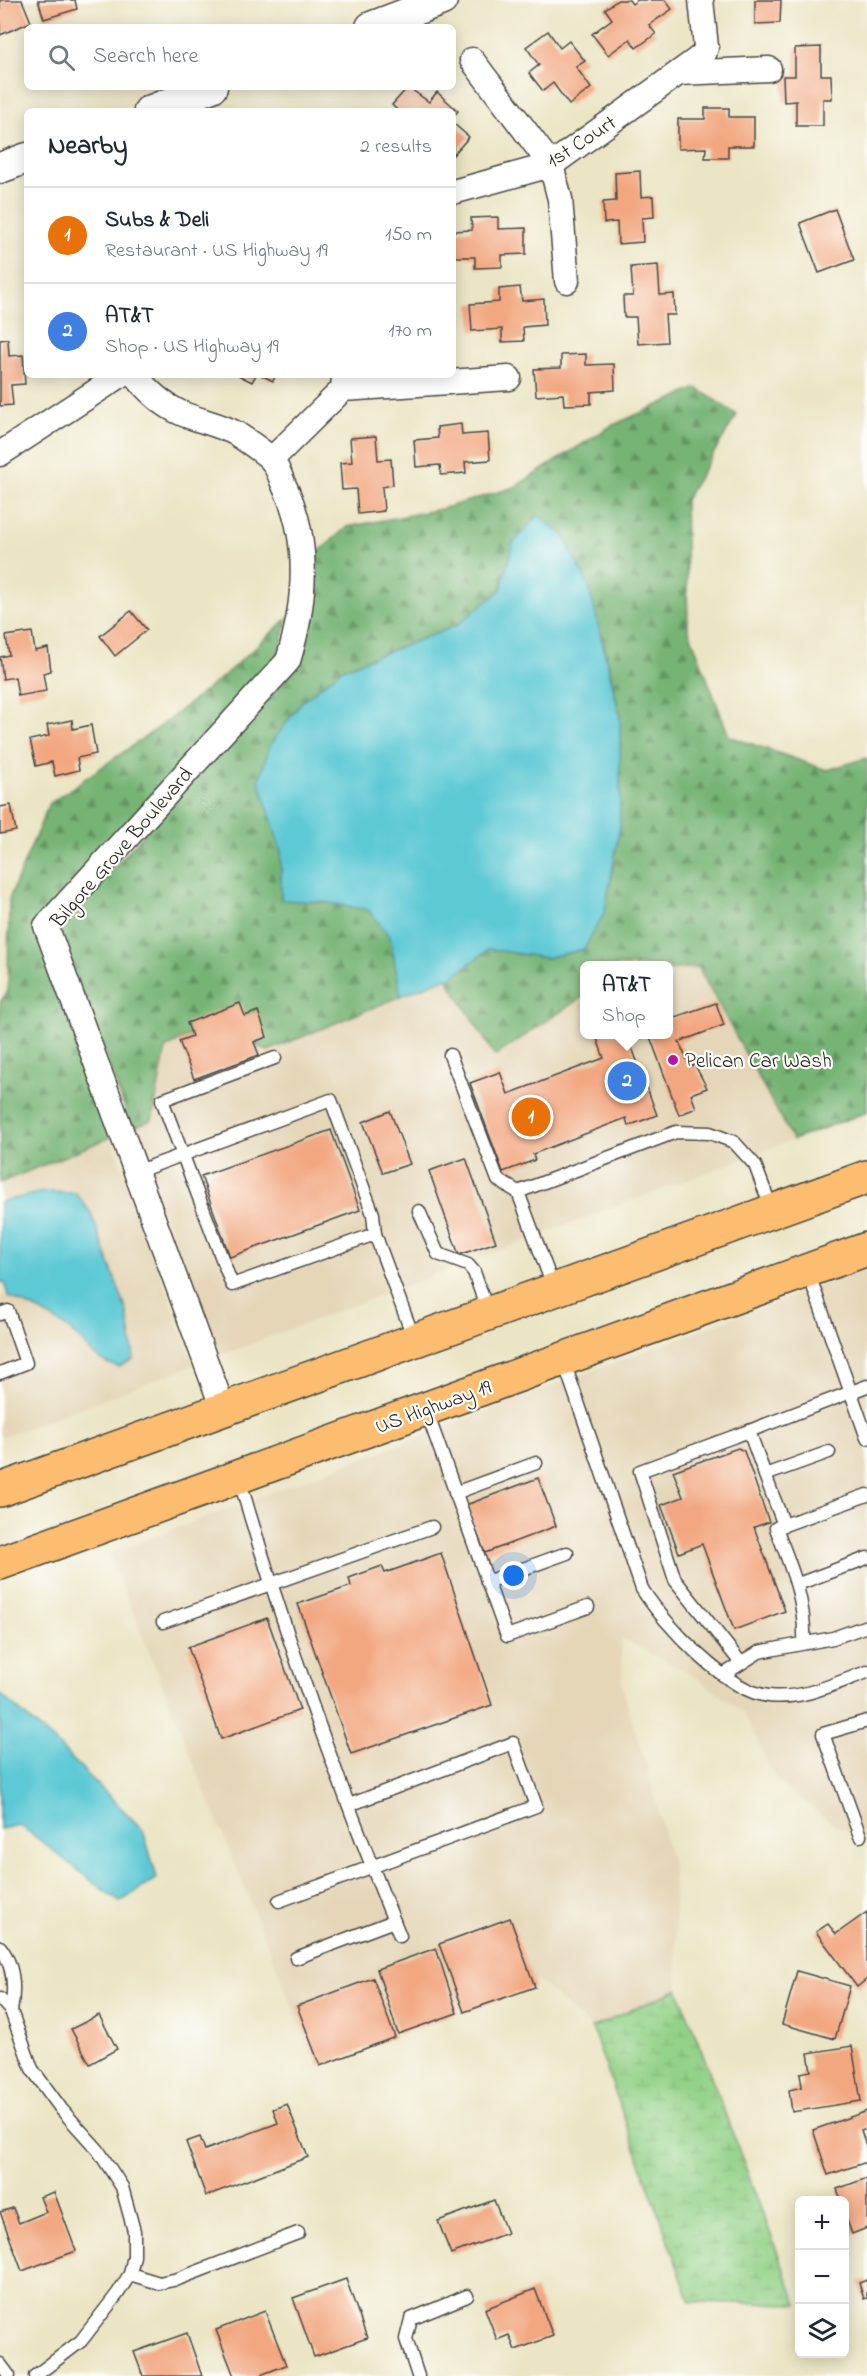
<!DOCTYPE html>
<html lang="en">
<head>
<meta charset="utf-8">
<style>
  :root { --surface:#fff; --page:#f6f6f7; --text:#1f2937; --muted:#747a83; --line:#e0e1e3; --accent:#b5179e }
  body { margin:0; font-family:"Indie Flower",sans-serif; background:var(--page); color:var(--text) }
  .controls { position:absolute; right:18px; bottom:18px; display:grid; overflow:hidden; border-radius:9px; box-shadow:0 3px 15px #0003 }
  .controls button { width:54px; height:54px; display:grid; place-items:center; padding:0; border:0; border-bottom:2px solid var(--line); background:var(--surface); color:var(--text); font:30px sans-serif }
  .you { position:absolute; left:514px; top:1576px; width:21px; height:21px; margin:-15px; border:4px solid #fff; border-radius:50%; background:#1a73e8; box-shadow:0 0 0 9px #1a73e833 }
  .badge { display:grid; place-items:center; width:39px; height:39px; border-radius:50%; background:var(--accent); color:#fff; font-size:20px; font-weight:700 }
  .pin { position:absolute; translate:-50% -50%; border:3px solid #fff; box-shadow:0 2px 6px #0006 }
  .popup { position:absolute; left:580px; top:961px; width:93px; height:78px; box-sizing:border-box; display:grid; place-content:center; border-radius:9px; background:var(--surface); filter:drop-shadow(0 2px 4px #0005); font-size:20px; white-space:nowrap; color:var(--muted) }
  .popup b { font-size:22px; color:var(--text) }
  .popup::after { content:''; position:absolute; left:50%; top:100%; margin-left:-12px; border:12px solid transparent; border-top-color:var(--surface) }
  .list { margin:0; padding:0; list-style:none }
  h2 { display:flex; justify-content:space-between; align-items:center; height:78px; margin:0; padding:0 24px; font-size:26px }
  h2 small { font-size:20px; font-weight:400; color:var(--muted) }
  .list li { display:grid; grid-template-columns:39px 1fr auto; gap:18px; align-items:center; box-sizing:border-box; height:96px; padding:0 24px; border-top:2px solid var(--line) }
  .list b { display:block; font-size:22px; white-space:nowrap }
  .list p { margin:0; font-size:20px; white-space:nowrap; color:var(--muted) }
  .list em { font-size:20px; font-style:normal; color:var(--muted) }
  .icon { flex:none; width:33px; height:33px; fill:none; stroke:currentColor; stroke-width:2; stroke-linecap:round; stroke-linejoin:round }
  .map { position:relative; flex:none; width:867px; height:2376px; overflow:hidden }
  .search { position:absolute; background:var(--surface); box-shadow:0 3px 15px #0003; left:24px; top:24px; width:432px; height:66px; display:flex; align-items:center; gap:15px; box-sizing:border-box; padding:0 21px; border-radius:9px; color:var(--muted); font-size:22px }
  .panel { position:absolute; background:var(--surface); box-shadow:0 3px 15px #0003; left:24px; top:108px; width:432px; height:270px; border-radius:9px }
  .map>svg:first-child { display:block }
  .built { fill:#e4d6b7 }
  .forest { fill:url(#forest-firs); stroke:#507050; stroke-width:1.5 }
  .wetland { fill:url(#wetland-marsh); stroke:#5f7e5a; stroke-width:1.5 }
  .water { fill:#5dc9d5; stroke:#447a80; stroke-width:1.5 }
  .building { fill:#f2a781 }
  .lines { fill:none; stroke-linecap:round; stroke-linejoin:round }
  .service-casing { stroke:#484742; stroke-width:15 }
  .minor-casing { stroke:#484742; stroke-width:27 }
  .tertiary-casing { stroke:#484742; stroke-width:33 }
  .trunk-casing { stroke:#484742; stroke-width:36 }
  .service { stroke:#fff; stroke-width:12 }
  .minor { stroke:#fff; stroke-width:24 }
  .tertiary { stroke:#fff; stroke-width:30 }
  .trunk { stroke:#fcbd6f; stroke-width:33 }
  .poi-dot { fill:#b5179e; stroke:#fdfcf7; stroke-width:2 }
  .labels { text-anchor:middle; stroke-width:4.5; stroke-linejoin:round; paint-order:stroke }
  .street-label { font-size:21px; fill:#2b2b2b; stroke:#fdfcf7 }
  .poi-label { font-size:21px; fill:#2b2b2b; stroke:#fdfcf7; text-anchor:start }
</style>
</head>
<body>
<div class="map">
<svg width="867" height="2376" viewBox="0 0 867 2376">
  <defs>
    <pattern id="forest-firs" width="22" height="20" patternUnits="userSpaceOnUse" patternTransform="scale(1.5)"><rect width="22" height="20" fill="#76b474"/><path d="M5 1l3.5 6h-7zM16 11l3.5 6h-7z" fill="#61935f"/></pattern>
    <pattern id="wetland-marsh" width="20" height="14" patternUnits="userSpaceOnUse" patternTransform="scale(1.5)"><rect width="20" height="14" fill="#93d288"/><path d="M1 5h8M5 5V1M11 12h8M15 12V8" fill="none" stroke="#7fb476"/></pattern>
  </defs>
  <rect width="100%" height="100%" fill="#fdfcf7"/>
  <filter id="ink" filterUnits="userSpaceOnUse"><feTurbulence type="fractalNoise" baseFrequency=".0167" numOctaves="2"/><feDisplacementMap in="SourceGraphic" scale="12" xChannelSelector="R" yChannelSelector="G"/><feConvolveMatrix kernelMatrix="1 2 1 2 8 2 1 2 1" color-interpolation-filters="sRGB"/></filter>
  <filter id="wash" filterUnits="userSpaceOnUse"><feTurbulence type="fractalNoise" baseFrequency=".008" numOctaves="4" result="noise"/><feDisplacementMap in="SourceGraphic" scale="24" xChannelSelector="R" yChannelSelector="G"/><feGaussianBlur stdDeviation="1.35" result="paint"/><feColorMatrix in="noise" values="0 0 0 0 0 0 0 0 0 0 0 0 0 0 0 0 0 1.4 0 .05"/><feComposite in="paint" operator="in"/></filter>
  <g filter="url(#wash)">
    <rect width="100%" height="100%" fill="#ebe5c5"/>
    <g class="built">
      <path d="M698,967L793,1140L216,1357L132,1128L152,1120L166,1048L210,1024L447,977L495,1056L585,995V1034H669V970Z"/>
      <path d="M111,1137L194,1365L0,1438V1294L46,1314L70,1331L102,1362L3,1202H0V1183Z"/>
      <path d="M867,1267V1837L835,1825L776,1780L744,1713L695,1677L621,1638L622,1686L649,1774L673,1868L678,1989L592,2028L538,1981L312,2055L109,1554Z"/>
    </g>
    <g class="forest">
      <path d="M697,388L737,415L685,500L688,628L729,736L827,770L867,758V1112L793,1140L698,967L669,970V966H585V995L495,1056L448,980L489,949L546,958L584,949L605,911L620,826V716L604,643L513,543L501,590L456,626L342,669L301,703L270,745L259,779L281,851V899L324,902L368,910L390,937L401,996L268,1051L210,1024L166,1048L152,1120L132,1128L59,928L299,663L315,597L314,556L347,527L441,509L515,487L611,426Z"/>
      <path d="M288,618L278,657L37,920L111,1137L0,1183V1002L8,991L9,899L49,804L162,725L221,678Z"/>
    </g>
    <path class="wetland" d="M678,1989L797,2304L690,2302L592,2028Z"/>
    <g class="water">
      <path d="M538,515L564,536L589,587L620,716V826L605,911L584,949L546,958L489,949L448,980L447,977L401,996L390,937L368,910L324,902L281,900V851L259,780L270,745L301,703L342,669L456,626L501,590L513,543Z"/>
      <path d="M42,1192L76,1193L91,1213L127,1312L134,1359L119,1367C92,1360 90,1348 71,1331C52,1316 30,1307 8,1296L4,1282H0V1202Z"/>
      <path d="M0,1694L52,1739L143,1830L157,1878L120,1902C85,1878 54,1849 19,1825L0,1829Z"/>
    </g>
    <g id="blocks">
      <g class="building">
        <path d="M0,0H22L31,22L0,35Z"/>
        <path d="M38,0H75L77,9L44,19Z"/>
        <path d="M618,0H629L632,4L638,0H665L672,9L649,25L656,34L636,48L630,39L608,55L592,34L612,19L605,9Z"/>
        <path d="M755,0H781L780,23L755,24Z"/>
        <path d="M548,31L560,48L569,41L585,61L576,67L591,88L569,105L553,83L543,91L529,73L539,65L526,47Z"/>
        <path d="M821,47V75H831L832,99H823V126H796V101L784,102L783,76H795V48Z"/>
        <path d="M408,87L429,102L437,92L458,111L453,117V111H398L392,105Z"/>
        <path d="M705,108H729V117H754V146H728V158H705L706,148L678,149V119H705Z"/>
        <path d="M453,123L469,137L453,155Z"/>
        <path d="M640,171L641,197L653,196L654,217L642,218L643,242L618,244L617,222L604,223L603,202L616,201L615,173Z"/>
        <path d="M835,209L854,260L819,273L800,223Z"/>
        <path d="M498,217V229L526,228V254L502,255V267L475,268V257H453V231L472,230L471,218Z"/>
        <path d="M658,265L660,295L674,294L675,315H665L667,342L638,344L636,317H624L623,296H633L631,267Z"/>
        <path d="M520,287L522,301L544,299L545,325L523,327L524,341L502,342V329L472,331L470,304L499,302V289Z"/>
        <path d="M8,339L9,356L23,355L25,384L11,385L13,405L0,406V340Z"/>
        <path d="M586,354V365L614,364L615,390L591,392V404L564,405L563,394L536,396L534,369L561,368V355Z"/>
        <path d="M238,375H256L252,382Z"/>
        <path d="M261,375H276L273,381Z"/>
        <path d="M461,424L462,435L488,433L490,460L465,462L466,473L441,475L440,465L416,467L414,440L438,438L437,427Z"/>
        <path d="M376,436L378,460L391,459L393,485L382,487L384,511L358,514L356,489L342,490L340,463L352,462L350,438Z"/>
        <path d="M131,611L147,630L115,656L100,636Z"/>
        <path d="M32,632L35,651L48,648L51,671L43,673L46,691L18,696L15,677L3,679L0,657L9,655L6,636Z"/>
        <path d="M72,720L73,729L91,725L96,754L77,758L79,770L55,776L52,762L36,766L30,740L49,736L47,725Z"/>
        <path d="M11,805L16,831L0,834V807Z"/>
        <path d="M240,1003L245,1016L258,1011L267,1037L254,1042L259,1055L194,1079L179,1041L192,1036L187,1023Z"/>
        <path d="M716,1003L724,1025L679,1042L690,1066L695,1065L707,1088L691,1094L696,1108L679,1115L649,1034H669V1019Z"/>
        <path d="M601,1034H627L657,1115L628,1126L626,1118L533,1154L535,1160L503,1172L470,1083L500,1072L508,1094L604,1058L596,1036Z"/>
        <path d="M390,1111L410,1164L383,1173L363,1122Z"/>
        <path d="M331,1130L360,1210L230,1257L201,1176Z"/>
        <path d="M466,1158L496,1242L459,1255L429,1171Z"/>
        <path d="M738,1448L744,1451L769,1522L754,1527L785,1611L734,1630L702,1544L679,1553L661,1505L683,1497L673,1471Z"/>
        <path d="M538,1478L556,1526L485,1553L466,1505Z"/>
        <path d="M441,1553L492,1705L351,1754L298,1604L351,1586L349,1578L382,1566L385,1573Z"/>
        <path d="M267,1618L300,1710L221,1739L188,1647Z"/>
        <path d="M867,1912V1979L857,1987L816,1932L828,1924L836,1934Z"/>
        <path d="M510,1918L535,1987L464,2012L439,1944Z"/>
        <path d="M436,1948L457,2013L398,2034L377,1969Z"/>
        <path d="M797,1971L850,1986L835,2039L782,2024Z"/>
        <path d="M373,1978L395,2037L320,2066L297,2006Z"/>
        <path d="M99,2015L117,2049L90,2064L71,2029Z"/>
        <path d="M852,2046L861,2101L792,2112L789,2090L802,2087L800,2073L811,2071L808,2053Z"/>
        <path d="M287,2104L308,2157L206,2196L186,2142L200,2137L205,2150L278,2123L273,2109Z"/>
        <path d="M867,2111V2128L861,2130L867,2149V2162L828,2175L813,2130Z"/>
        <path d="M867,2178V2228L852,2234L844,2212V2200H841L837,2189Z"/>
        <path d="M54,2192L76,2251L22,2271L0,2212L13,2208L19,2223L46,2212L40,2197Z"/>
        <path d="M494,2200L507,2233L451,2254L438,2221Z"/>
        <path d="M346,2279L367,2338L314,2357L293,2298Z"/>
        <path d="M867,2280V2298L864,2299L859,2283Z"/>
        <path d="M535,2289L553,2336L515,2350L509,2335L497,2340L485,2309Z"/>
        <path d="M265,2311L286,2365L258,2376H234L216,2330Z"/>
        <path d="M187,2333L202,2376H143L134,2352Z"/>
      </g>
    </g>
  </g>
  <g filter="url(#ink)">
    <use href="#blocks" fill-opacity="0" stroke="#484742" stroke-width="1.5"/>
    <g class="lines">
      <g class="service-casing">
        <g id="service">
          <path d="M450,1055L498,1180L518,1192"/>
          <path d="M275,1058L162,1100L232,1285L375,1234"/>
          <path d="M136,1172L331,1100L373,1214L375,1234L414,1339"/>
          <path d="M419,1211L438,1254L468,1265L474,1272L488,1312"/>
          <path d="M808,1272L867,1438"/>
          <path d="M554,1289L518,1192L676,1132L710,1133L734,1142L755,1165L772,1210"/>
          <path d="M0,1314L8,1311L26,1363L0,1373"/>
          <path d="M563,1359L642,1589C664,1624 727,1692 769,1696C803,1700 836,1683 867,1672"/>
          <path d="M426,1410L507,1636L588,1607"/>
          <path d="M765,1475L749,1431L867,1386"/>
          <path d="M239,1478C284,1633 339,1787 400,1936"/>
          <path d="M455,1493L536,1463"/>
          <path d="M784,1525L765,1475L829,1452"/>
          <path d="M487,1582L567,1553"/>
          <path d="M798,1584L867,1558"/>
          <path d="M163,1622L432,1527"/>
          <path d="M804,1643C806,1601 791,1567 776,1528L867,1495"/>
          <path d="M741,1663L675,1580L640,1471L749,1431"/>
          <path d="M723,1675L759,1652L833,1638L867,1626"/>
          <path d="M860,1836L823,1734L867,1721"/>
          <path d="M279,1901L536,1806L513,1743L349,1805"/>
          <path d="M0,1947C15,1966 15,1989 11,2011"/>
          <path d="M296,1958L394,1921"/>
          <path d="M0,1999L11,2011L32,2069L62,2110L98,2150L122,2187L134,2231V2256L130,2274L118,2293L81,2341L35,2376"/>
          <path d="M130,2274L159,2283L178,2279L298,2233"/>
          <path d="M0,2364L9,2376"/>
          <path d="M418,2376L406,2339L411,2319L467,2296"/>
        </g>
      </g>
      <g class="minor-casing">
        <g id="minor">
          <path d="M472,60L551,165L560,199L567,281"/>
          <path d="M679,73L769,69"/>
          <path d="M453,192L551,165L695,61L704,54L706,47L701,0"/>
          <path d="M135,375C147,390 163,405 181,413C199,421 219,424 237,434C247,441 261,450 270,458C276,464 280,475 283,483C311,539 306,602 288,661L46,926L223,1409"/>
          <path d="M343,389L509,378"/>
          <path d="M0,454L121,375"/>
          <path d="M272,459L343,389L344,375"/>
        </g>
      </g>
      <g class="tertiary-casing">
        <g id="tertiary">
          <path d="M371,27L442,0"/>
          <path d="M149,111L212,87"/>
          <path d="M0,168L27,158"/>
        </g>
      </g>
      <g class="trunk-casing">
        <g id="trunk">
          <path d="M0,1490L867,1177"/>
          <path d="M0,1563L867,1249"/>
        </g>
      </g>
      <use href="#service" class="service"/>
      <use href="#minor" class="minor"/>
      <use href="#tertiary" class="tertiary"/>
      <use href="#trunk" class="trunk"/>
    </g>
  </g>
  <circle class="poi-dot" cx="673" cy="1060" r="6"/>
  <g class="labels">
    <g class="street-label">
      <text transform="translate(581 141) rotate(-33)" y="7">1st Court</text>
      <text transform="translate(121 847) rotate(-49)" y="7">Bilgore Grove Boulevard</text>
      <text transform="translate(433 1406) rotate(-20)" y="7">US Highway 19</text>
    </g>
    <g class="poi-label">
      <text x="685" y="1067">Pelican Car Wash</text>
    </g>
  </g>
</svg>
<div class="controls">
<button>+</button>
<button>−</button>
<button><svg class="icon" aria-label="layers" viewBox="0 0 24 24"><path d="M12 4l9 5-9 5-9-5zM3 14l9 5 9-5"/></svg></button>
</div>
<div class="you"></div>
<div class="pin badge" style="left:531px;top:1117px;background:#e8710a">1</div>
<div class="pin badge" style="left:627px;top:1081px;background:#3f7fe0">2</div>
<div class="popup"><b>AT&amp;T</b>Shop</div>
<div class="search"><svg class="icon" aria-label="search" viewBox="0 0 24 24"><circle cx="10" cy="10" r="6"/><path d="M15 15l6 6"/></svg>Search here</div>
<section class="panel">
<h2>Nearby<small>2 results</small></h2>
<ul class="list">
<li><span class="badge" style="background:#e8710a">1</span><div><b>Subs &amp; Deli</b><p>Restaurant · US Highway 19</p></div><em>150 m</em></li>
<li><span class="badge" style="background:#3f7fe0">2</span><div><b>AT&amp;T</b><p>Shop · US Highway 19</p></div><em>170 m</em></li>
</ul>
</section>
</div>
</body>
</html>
